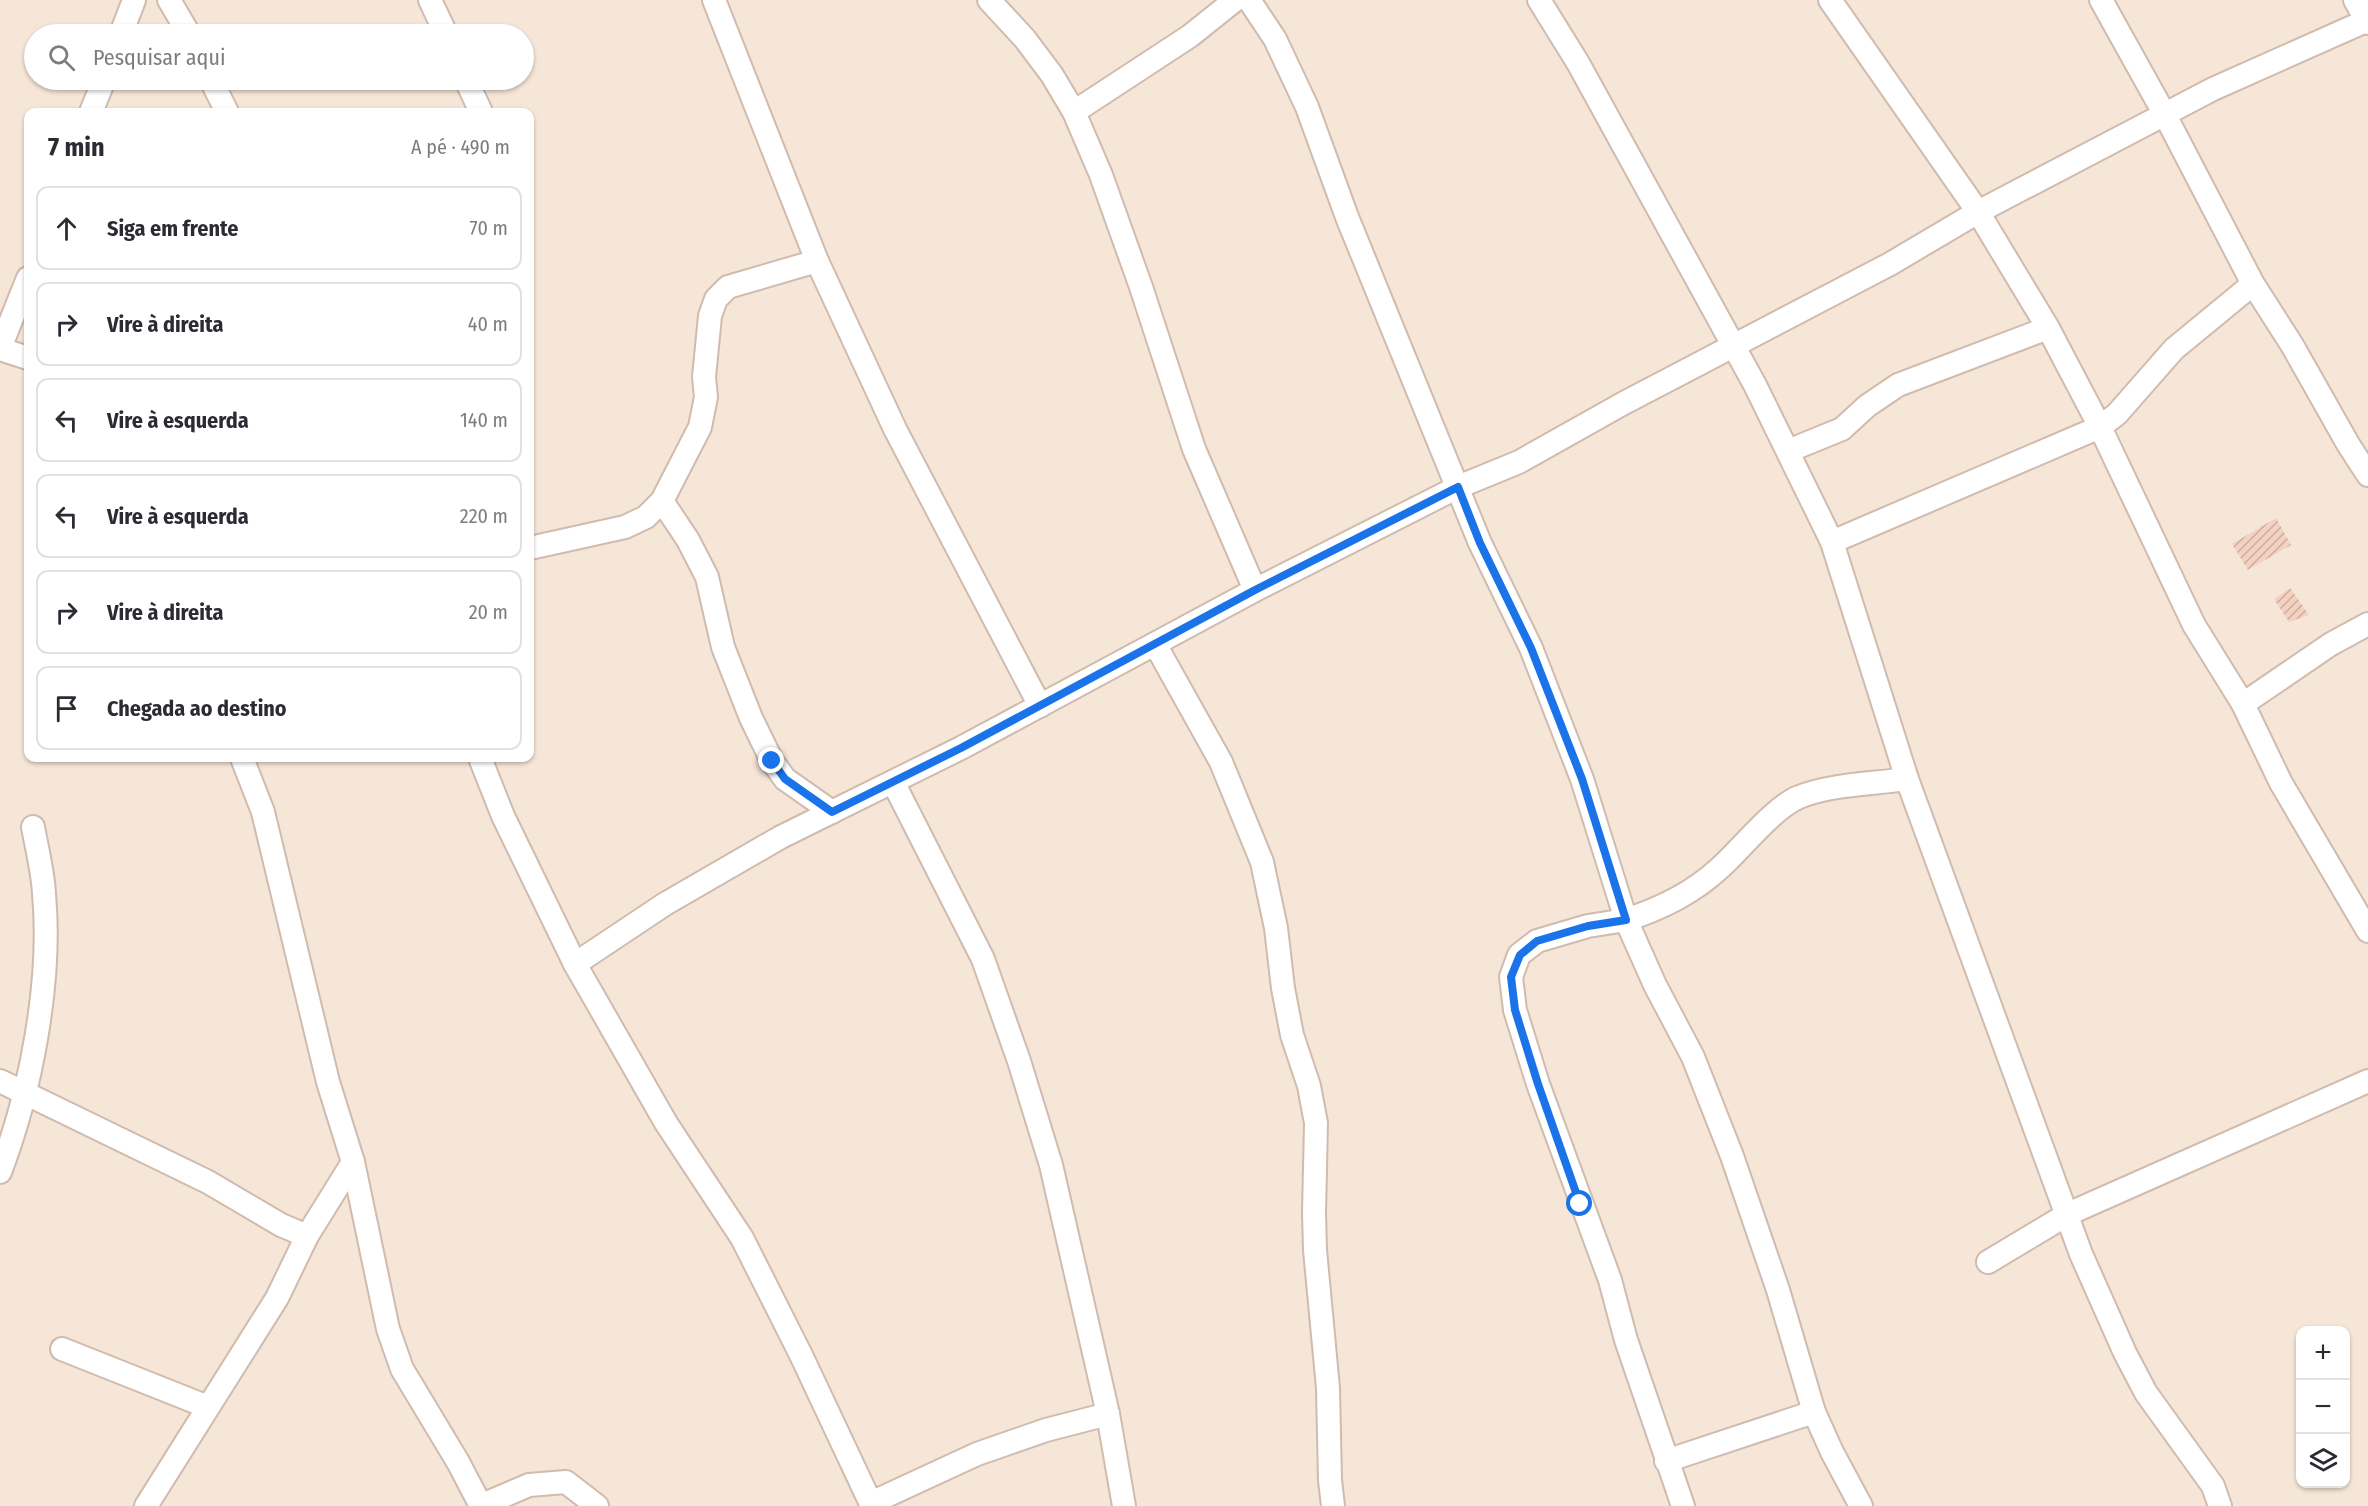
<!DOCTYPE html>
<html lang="pt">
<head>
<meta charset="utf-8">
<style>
  :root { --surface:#fff; --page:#f7f7f7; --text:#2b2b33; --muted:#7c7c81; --line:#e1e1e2 }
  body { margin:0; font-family:"Fira Sans Condensed",sans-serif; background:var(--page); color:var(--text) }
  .controls { position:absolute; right:18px; bottom:18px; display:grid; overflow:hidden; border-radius:12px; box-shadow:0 2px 4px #0004 }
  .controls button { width:54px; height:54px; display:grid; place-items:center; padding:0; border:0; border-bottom:2px solid var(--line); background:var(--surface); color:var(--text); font:30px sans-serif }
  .stop { position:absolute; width:18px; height:18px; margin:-14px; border:4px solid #1a73e8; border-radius:50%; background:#fff }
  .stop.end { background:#1a73e8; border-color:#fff; box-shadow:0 2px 6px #0008 }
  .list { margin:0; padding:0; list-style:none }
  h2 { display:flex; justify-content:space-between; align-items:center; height:78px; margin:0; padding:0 24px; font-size:26px }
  h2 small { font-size:20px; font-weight:400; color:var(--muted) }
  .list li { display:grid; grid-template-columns:39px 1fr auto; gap:18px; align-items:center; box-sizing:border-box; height:84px; margin:0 12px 12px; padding:0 12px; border:2px solid var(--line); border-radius:12px }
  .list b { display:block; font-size:22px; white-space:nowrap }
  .list em { font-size:20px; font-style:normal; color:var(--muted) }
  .icon { flex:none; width:33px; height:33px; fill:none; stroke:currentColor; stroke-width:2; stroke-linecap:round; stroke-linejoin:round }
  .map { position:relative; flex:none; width:2368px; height:1506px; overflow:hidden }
  .search { position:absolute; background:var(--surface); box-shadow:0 2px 4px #0004; left:24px; top:24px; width:510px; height:66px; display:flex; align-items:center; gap:15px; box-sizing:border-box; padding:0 21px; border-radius:33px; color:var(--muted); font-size:22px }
  .panel { position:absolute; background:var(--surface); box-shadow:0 2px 4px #0004; left:24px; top:108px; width:510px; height:654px; border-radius:12px }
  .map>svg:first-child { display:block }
  .residential { fill:#f5e6d8; fill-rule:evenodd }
  .building { fill:url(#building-hatch) }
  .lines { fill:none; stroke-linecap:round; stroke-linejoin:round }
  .minor-casing { stroke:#d0bbae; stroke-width:26 }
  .minor { stroke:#fff; stroke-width:22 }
  .route { stroke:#1a73e8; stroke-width:8 }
</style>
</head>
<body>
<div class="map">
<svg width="2368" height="1506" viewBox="0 0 2368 1506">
  <defs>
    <pattern id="building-hatch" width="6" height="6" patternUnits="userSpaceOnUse" patternTransform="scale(1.5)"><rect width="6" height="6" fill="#f3d2c1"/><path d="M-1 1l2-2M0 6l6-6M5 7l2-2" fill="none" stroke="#caad9f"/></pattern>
  </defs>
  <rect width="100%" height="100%" fill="#fdf4ea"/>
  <path class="residential" d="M0,0H2368V1506H0ZM34,34H524V80H34ZM28,112H530V758H28ZM2300,1330H2346V1484H2300Z"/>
  <g class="building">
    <path d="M2276,518L2291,545L2248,570L2232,544Z"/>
    <path d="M2290,588L2309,615L2289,622L2274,599Z"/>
  </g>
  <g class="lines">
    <g class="minor-casing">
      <g id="minor">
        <path d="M169,0L189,34"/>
        <path d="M430,0L446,34"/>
        <path d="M714,0L817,261L895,429L1040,706"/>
        <path d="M989,0L1025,39L1052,75L1074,112L1101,175L1141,287L1194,449L1255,590"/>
        <path d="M1249,0L1275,39L1307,107L1347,217L1480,543L1531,648L1582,779L1626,920L1588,926L1537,941L1519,955L1511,977L1515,1010L1538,1084L1610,1280L1626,1340L1683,1506"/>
        <path d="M1539,0L1578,63L1755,385L1832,542L1907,779L2081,1254L2125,1353L2146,1393L2213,1486L2220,1506"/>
        <path d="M1830,0L1978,212L2048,328L2100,427L2194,625L2243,704L2281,783L2368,931"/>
        <path d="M2101,0L2165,115L2253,284L2292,345L2348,444L2368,475"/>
        <path d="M2355,0L2368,23"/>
        <path d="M121,34L134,0"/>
        <path d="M211,80L227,112"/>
        <path d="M466,80L481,112"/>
        <path d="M91,112L104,80"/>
        <path d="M1074,112L1190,36L1235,0"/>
        <path d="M0,348L28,278"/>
        <path d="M0,349L28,358"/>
        <path d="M1788,451L1842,429L1867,406L1898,385L2048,328"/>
        <path d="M662,501L688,540L707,577L723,647L751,718L772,761L785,779L832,812"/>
        <path d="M1832,542L2100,427L2117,414L2174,349L2253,284"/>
        <path d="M530,548L625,527L646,517L662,501L700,427L706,397L704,377L710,316L716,299L728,287L817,261"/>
        <path d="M1155,644L1221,762L1262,862L1276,928L1283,988L1292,1035L1309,1086L1316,1123L1314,1213L1315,1250L1328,1388L1330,1480L1333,1506"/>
        <path d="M2243,704L2331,644L2368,624"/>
        <path d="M242,758L263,812L328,1082L353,1162L388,1329L402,1369L458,1462L481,1506"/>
        <path d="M480,758L503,816L575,964L666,1123L742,1238L801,1355L872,1506"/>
        <path d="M893,782L983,959L1019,1061L1051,1165L1108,1414L1124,1506"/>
        <path d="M575,964L665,904L781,837L961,748L1255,590L1458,487L1519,462L1624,403L1890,264L1978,212L2213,89L2368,20"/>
        <path d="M0,1081L208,1182L281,1225L307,1236"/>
        <path d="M0,1172C31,1091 52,981 44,894C43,872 37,849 33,827"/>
        <path d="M1988,1262L2068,1214L2368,1081"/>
        <path d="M62,1349L208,1407"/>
        <path d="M1666,1461L1814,1412"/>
        <path d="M871,1503L977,1454L1046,1430L1108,1414"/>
        <path d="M482,1505L529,1485L566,1482L597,1506"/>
        <path d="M146,1506L277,1298L307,1236L353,1162"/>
        <path d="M1861,1506L1832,1452L1814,1412L1778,1290L1732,1156L1693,1057L1655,985L1626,920C1662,908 1693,893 1721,867C1743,847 1773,808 1799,797C1832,784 1872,784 1907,779"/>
      </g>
    </g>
    <use href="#minor" class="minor"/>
  </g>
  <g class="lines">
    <path class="route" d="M772,761L785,779L832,812L961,748L1255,590L1458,487L1480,543L1531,648L1582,779L1626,920L1588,926L1537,941L1520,955L1511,977L1515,1010L1538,1084L1580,1204"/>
  </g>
</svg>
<div class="controls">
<button>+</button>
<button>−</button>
<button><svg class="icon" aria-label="layers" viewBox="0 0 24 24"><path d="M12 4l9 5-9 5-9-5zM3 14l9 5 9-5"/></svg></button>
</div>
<div class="stop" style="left:1580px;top:1204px"></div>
<div class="stop end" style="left:772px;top:761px"></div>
<div class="search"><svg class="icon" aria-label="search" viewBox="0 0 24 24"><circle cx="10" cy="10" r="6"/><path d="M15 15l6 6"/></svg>Pesquisar aqui</div>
<section class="panel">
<h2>7 min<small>A pé · 490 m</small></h2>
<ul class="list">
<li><svg class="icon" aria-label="ahead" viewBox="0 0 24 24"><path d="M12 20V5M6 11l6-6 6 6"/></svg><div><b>Siga em frente</b></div><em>70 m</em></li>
<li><svg class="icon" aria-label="right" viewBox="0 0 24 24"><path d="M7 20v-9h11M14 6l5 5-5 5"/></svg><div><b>Vire à direita</b></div><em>40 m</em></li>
<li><svg class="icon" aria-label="left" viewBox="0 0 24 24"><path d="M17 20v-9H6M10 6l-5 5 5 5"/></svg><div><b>Vire à esquerda</b></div><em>140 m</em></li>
<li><svg class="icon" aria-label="left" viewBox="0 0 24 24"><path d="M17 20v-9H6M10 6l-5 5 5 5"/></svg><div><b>Vire à esquerda</b></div><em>220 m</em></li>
<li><svg class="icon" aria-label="right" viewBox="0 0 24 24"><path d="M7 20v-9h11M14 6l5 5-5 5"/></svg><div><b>Vire à direita</b></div><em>20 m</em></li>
<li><svg class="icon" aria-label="arrive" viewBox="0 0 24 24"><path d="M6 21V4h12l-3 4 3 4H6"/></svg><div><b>Chegada ao destino</b></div></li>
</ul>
</section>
</div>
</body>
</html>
